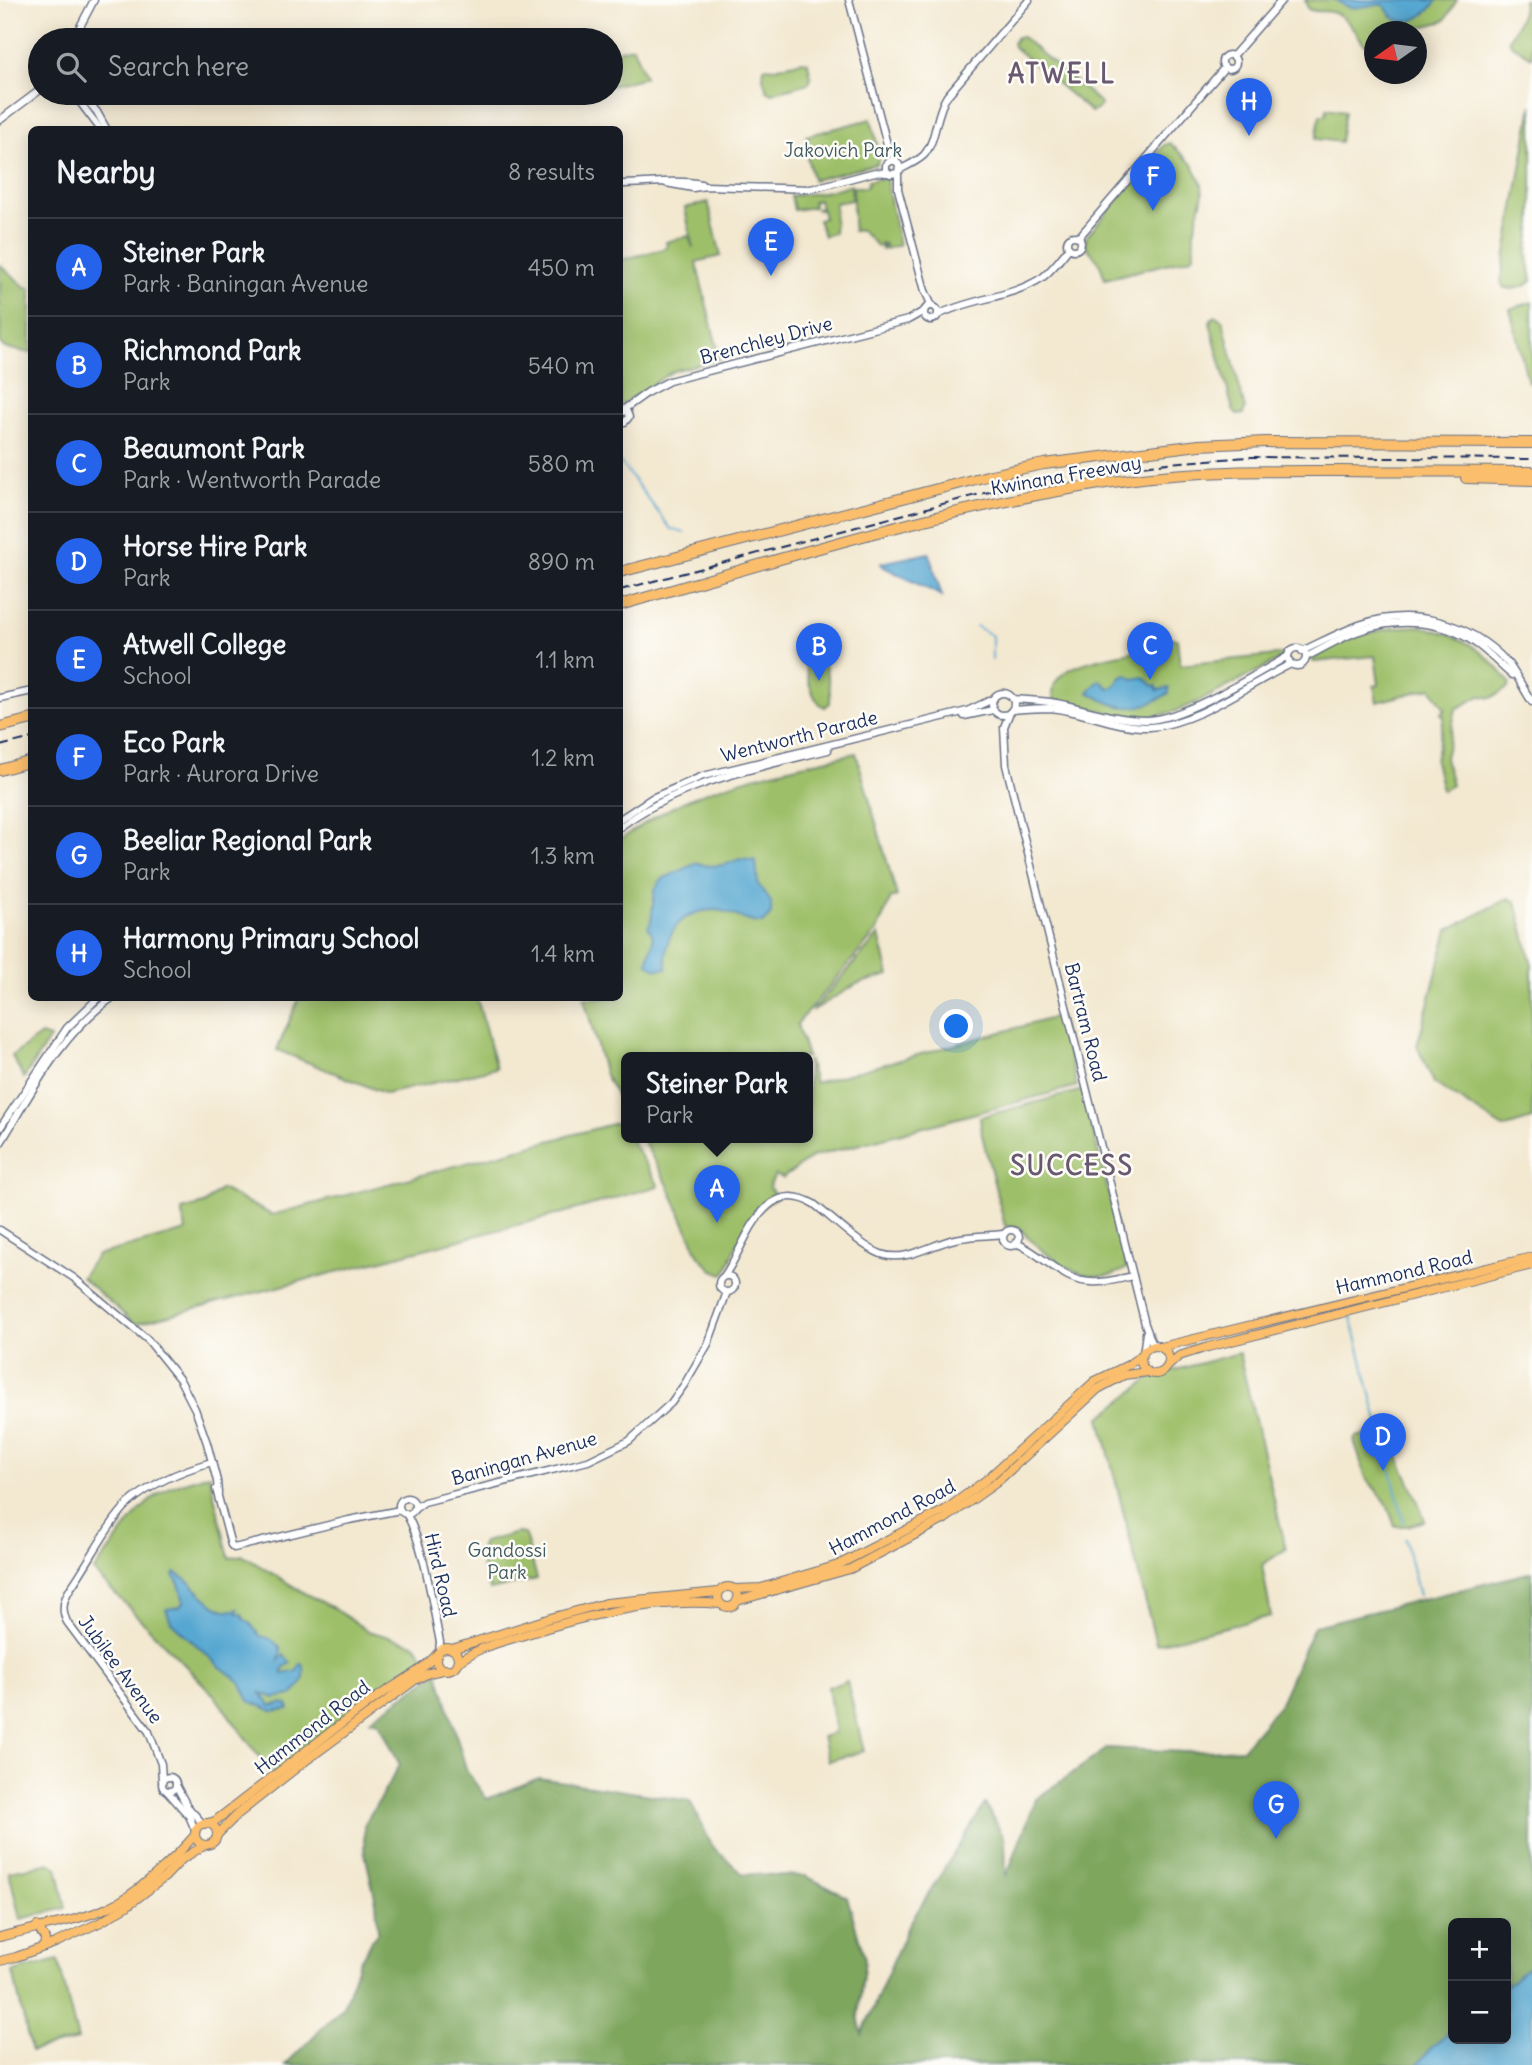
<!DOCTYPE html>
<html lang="en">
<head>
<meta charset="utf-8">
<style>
  :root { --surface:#171b24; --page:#242831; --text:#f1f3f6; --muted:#9ea1a6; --line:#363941; --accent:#2563eb }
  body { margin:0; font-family:Delius,sans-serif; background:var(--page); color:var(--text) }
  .controls { position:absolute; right:21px; bottom:21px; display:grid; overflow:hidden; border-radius:10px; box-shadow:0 4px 18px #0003 }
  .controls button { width:63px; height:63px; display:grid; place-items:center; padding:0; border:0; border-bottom:2px solid var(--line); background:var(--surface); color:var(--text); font:35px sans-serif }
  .compass { position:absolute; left:1364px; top:21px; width:63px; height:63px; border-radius:50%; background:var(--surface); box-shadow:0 4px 18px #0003; rotate:256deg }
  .you { position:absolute; left:957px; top:1027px; width:24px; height:24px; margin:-18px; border:5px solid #fff; border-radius:50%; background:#1a73e8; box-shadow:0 0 0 10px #1a73e833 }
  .badge { display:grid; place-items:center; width:46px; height:46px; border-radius:50%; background:var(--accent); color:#fff; font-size:23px; font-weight:700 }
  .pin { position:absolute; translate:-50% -58px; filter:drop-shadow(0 2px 4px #0008) }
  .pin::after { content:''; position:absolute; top:37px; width:24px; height:21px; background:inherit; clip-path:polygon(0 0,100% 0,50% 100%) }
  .popup { position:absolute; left:621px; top:1052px; width:192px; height:91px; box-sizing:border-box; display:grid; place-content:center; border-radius:10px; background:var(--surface); filter:drop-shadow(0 2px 5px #0005); font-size:23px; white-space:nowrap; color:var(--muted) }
  .popup b { font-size:26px; color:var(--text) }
  .popup::after { content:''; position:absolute; left:50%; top:100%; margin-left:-14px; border:14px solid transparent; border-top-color:var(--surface) }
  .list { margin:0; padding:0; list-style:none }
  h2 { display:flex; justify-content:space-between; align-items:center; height:91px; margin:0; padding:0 28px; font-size:30px }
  h2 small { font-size:23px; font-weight:400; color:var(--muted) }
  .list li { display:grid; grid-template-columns:46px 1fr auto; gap:21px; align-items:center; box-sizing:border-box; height:98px; padding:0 28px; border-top:2px solid var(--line) }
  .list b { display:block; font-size:26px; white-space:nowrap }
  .list p { margin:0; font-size:23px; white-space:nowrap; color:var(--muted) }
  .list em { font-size:23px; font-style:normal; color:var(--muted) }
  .icon { flex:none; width:38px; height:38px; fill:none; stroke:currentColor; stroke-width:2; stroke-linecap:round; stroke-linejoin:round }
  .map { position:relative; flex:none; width:1532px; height:2065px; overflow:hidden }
  .search { position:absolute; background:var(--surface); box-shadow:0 4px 18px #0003; left:28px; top:28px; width:595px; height:77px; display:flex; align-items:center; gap:18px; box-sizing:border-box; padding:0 24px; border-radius:38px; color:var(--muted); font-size:26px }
  .panel { position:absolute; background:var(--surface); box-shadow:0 4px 18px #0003; left:28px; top:126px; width:595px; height:875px; border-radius:10px }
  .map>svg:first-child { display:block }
  .green { fill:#9ebf69; stroke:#5c7764; stroke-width:2 }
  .forest { fill:#7ea65d; stroke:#4c6a5e; stroke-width:2 }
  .water { fill:#56a7d1; stroke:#386b98; stroke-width:2 }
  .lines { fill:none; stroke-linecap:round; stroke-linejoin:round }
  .stream { stroke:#56a7d1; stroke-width:2 }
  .minor-casing { stroke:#677086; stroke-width:9 }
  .major-casing { stroke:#677086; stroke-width:10 }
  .highway-casing { stroke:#677086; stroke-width:12 }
  .minor { stroke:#fff; stroke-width:6 }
  .major { stroke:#fabe6d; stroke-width:8 }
  .highway { stroke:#fabe6d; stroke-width:10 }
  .rail { stroke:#1b2f5e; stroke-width:2; stroke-dasharray:10 5; stroke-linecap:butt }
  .labels { text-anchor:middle; stroke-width:5; stroke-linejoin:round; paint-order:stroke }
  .park-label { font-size:19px; fill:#425a61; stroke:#fdfcf7 }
  .street-label { font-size:19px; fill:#1b2f5e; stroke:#fdfcf7 }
  .district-label { font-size:26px; font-weight:bold; letter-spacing:2px; fill:#685970; stroke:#fdfcf7 }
</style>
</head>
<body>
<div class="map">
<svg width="1532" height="2065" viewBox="0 0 1532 2065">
  <rect width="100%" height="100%" fill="#fdfcf7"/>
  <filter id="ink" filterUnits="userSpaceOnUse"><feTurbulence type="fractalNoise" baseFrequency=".0143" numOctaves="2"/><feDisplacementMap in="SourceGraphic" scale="14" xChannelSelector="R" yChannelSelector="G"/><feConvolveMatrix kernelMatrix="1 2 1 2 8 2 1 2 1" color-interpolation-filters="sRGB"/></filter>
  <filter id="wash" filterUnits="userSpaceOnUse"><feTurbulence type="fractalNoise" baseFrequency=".00686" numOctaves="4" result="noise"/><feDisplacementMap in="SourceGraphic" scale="28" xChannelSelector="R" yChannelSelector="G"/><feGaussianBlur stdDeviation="1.57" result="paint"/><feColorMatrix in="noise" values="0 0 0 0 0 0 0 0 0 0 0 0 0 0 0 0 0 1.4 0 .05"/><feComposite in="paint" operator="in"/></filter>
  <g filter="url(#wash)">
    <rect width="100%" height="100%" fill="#f3e8d0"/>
    <g class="green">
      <path d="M1305,0H1457L1445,20L1441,22L1407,31L1374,32V40L1365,45C1356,33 1347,16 1331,12C1323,10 1317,13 1308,9Z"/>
      <path d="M1523,0H1532V57L1511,44L1509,40L1522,13Z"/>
      <path d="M1017,37H1022L1097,100L1101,105L1097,110L1091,112L1014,47L1013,43Z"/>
      <path d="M633,47L645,77L611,86V52Z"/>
      <path d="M802,61L808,62L811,79L809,83L772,93L767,91L763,78L764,67L775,68Z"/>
      <path d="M1532,105V223L1527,253L1532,281C1526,287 1511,291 1503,287L1501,282Z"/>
      <path d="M1327,108L1345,111L1340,142L1316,139L1320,115H1326Z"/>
      <path d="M871,119L880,156L877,164L813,180L807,157L811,154L806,136Z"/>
      <path d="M1170,143L1193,165L1202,184L1203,194L1194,232V255L1190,258L1105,279L1099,262L1086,246V237L1164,145Z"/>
      <path d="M885,177L888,178L886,179L899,245L882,250L881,245L885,247V244L881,243L878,247L861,230L853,231V187H867L868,181Z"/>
      <path d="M851,185L852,200L835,203L834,233L824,236L818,220L824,218L822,210L815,209L821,208L819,200L813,201L814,207L794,210L791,196L819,193Z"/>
      <path d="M708,202L721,256L696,262L720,359L673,371L620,406V258L621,260L667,248L666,242L689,236L693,248L685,208Z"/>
      <path d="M0,265L24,286L31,289V353L5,348L0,343Z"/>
      <path d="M1532,302V383L1528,382L1510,309Z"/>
      <path d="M1216,316L1223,321L1245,409L1243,414L1237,415L1233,410L1210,323L1211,319Z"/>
      <path d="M1420,626C1462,636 1484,648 1510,683L1508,688L1491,698L1480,696L1456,709L1445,758L1452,785L1442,791L1435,761L1444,717L1441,713L1445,709L1431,688L1377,702L1374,686L1379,685L1375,656L1314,662L1311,659C1347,638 1378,627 1420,626Z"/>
      <path d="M1168,637L1177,639L1180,665L1286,654L1283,658L1202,700L1176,711L1152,717L1122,716L1054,699C1043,659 1130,655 1154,647C1160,645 1163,641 1168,637Z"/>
      <path d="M812,641C823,649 832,688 830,703L825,707C809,701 802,659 806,643Z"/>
      <path d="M856,753L897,896L891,898L877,931L797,1024L807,1057H626V1112L605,1075L584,998H620V840C644,823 671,806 699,795C749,775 804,765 856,753Z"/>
      <path d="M1509,898L1516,902L1532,965V1119L1503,1128L1434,1083L1417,1046L1448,930Z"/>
      <path d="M879,935L889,975L857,984L812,1011Z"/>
      <path d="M299,998H477L496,1068L386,1094L277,1050Z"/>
      <path d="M1060,1016L1077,1086L812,1157L783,1178L775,1175L769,1187L777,1197C747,1213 738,1241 726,1272L723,1274L713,1270L699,1256L668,1185L641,1137H808V1060L815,1083Z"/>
      <path d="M41,1035L50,1038L24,1078L12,1056Z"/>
      <path d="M1083,1090L1127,1268C1089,1293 1044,1255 1019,1228L1005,1226L982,1135L980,1117Z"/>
      <path d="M620,1122L626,1132V1137H629L659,1186L552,1216L135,1324L81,1277L97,1255L186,1231L182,1210L204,1204L221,1189L272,1215Z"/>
      <path d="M1239,1353L1286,1549L1262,1565L1271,1616L1156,1644L1100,1418L1153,1376Z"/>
      <path d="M1386,1428C1398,1460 1415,1489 1425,1521L1407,1526H1395L1386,1502L1366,1478L1354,1440L1357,1437Z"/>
      <path d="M209,1474L229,1558L242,1555L306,1594L330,1606L368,1631L415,1644L428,1662L272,1774L214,1695L93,1571C117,1544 134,1507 167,1489C180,1482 196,1479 209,1474Z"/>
      <path d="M517,1533L524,1534L526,1538L537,1579L490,1590C486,1577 475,1555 483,1542Z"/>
      <path d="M847,1681L864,1751L828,1761L822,1737L835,1733L828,1687Z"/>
      <path d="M51,1863L57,1867L66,1908L20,1919L9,1871Z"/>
      <path d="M58,1960L78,2040L31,2051L13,1972Z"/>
    </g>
    <path class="forest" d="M1532,1572V1964L1506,1986V1923H1453V2029L1429,2050L1417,2065H285L343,2007L359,1962L378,1931L376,1902L364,1849V1825L400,1765L379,1722L370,1720L438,1672L467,1772L487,1799L539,1778L690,1801L712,1846L743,1874L806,1876L847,1897L865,1959L858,2016L862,2034L907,1928L985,1804L1005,1839L1006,1877L1036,1799L1108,1748L1185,1752L1242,1749L1279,1705L1314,1626Z"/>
    <g class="water">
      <path d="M1336,0H1437C1430,12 1410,29 1394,18C1390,15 1387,9 1383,5C1362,2 1356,16 1336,0Z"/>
      <path d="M929,553L942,596L882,566L881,563Z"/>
      <path d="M1127,675L1133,679L1144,677L1154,686H1157V690L1169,688V693C1140,713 1118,711 1088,692L1100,680L1109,688L1114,687L1121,677Z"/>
      <path d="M740,859L756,861L758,884L771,902V914L763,923C746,924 733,911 716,910C680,910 662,935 667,968L657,969L648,964C648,949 659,941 648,927L651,922L655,889L662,879L697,863L709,866L723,865Z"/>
      <path d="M175,1573C194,1579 214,1619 238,1609L237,1613L242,1614L244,1619L250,1623L260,1636C269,1637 276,1640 281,1650L279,1660L284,1655L291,1663L283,1668V1674L297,1671L300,1664H303C307,1678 302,1686 292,1695L274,1698L261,1693L271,1706L282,1703L288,1705L289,1709L273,1711L249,1701L240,1682L218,1665L171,1622L166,1609L179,1607L184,1602L179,1584L174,1576Z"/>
      <path d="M1532,1964V2065H1417L1429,2050L1453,2029V2039H1506V1986Z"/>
    </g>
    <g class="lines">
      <g class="stream">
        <path d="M620,462L671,529L685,533"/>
        <path d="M976,626L992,636V660"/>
        <path d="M1351,1317L1404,1522"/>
        <path d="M1405,1539L1419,1596"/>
      </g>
    </g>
  </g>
  <g filter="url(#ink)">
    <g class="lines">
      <g class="minor-casing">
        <g id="minor">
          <path d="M849,0L888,148L899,165L898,173L890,174L886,170V165L890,161H895"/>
          <path d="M73,40L94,0"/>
          <circle cx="1229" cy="62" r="7"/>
          <path d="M1233,56L1282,0"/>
          <path d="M73,93L101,130"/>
          <path d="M81,93L97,112L107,130"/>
          <path d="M0,120L40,90"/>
          <path d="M899,170C907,166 918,161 924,155C937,140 935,114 947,96L1029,0"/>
          <path d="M898,173V189L925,291L932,306"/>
          <path d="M666,183L693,188L706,186L811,189L875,172L887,173"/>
          <path d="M620,184C644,184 679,179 701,184"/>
          <circle cx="1074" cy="243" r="7"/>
          <path d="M1079,237L1225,67"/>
          <circle cx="931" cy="313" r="7"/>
          <path d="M938,315C971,298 1012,298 1043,277C1053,269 1061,258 1069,248"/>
          <path d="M623,410L648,392L669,381L908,320L924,311"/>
          <path d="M620,422H625L629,417L627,412L620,411"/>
          <circle cx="1297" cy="657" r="9"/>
          <path d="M1302,651C1322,642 1341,631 1362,624C1413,607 1469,622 1506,661C1515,671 1524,690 1532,702"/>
          <path d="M1306,657C1325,648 1344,635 1365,629C1400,618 1444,621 1475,643C1489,652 1499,665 1512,675"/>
          <circle cx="1003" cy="704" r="11"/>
          <path d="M0,698L32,691"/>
          <path d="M1013,699C1027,700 1042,700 1056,703C1086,709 1115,720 1146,720C1182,720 1255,675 1288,656"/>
          <path d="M1012,710C1025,709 1038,708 1050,708C1083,711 1116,728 1150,727C1197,724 1249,684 1291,664"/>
          <path d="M1010,712L1004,727L1006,765L1145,1324L1152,1343L1159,1346"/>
          <path d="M964,716L993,710"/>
          <path d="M620,819L652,798L703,776L967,711L993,699"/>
          <path d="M620,827C680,782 756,768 828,750"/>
          <path d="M0,1128L67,1028L98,998"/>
          <path d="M0,1144C31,1093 62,1032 112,998"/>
          <path d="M0,1230L74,1278L148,1340L180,1380L195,1409L207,1443L217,1481L218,1493"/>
          <circle cx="1011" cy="1238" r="8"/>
          <path d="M1016,1243C1036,1251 1050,1267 1068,1276C1089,1287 1112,1281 1133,1276"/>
          <circle cx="727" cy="1284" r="8"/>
          <path d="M724,1276C746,1247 761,1174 814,1204C832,1218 862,1247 881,1254C905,1263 932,1244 955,1239C972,1235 987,1236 1004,1234"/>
          <path d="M1143,1354L1146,1333"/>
          <path d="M216,1489L231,1545L234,1548L349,1520L400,1510"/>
          <circle cx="407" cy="1506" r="8"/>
          <path d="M416,1508L424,1502L588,1461L629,1441L671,1403L684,1385L708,1344L727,1292"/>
          <path d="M407,1515C425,1548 432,1604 440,1642L439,1652"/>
          <circle cx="169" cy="1784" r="7"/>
          <path d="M162,1780L161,1764L149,1732L67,1622C61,1610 63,1600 70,1589C88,1564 108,1523 129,1503C152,1483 183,1470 212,1462"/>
          <path d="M176,1785L187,1806L203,1824"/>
          <path d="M167,1791L189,1816L196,1832"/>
        </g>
      </g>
      <g class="major-casing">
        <g id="major">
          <circle cx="1155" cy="1360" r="14"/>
          <path d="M1161,1347L1532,1257"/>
          <path d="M1168,1366L1179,1356L1208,1347L1532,1265"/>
          <circle cx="728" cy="1597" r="10"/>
          <path d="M735,1589L761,1588L838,1565L945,1510L986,1480L1095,1381L1128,1365L1143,1354"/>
          <path d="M737,1601L850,1569L945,1519L996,1483L1098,1389L1124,1375L1148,1372"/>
          <circle cx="447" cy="1659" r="11"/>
          <path d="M452,1649L554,1617L606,1603L718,1592"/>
          <path d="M457,1663C476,1648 498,1643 521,1636C583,1616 655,1598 720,1604"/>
          <circle cx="206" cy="1834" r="11"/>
          <path d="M204,1824L215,1821C268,1781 320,1739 373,1700C393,1685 422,1672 438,1653"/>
          <path d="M217,1835L238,1814L300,1765L415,1680L429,1673L447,1669"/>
          <path d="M37,1926L45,1939L44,1947"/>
          <path d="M0,1937C35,1927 77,1922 109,1907C135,1896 176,1857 195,1835"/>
          <path d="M0,1961L16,1957L55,1943L101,1922L127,1906L165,1877L182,1859L205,1845"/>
        </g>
      </g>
      <g class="highway-casing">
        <g id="highway">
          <path d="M1466,478L1532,480"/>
          <path d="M620,572L991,475L1044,464L1199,445L1265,442L1532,443"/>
          <path d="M620,605C789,557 959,502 1134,479C1203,470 1272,471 1341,471C1405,472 1468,471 1532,472"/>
          <path d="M0,727L32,719"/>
          <path d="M0,770L32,761"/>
        </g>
      </g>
      <use href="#minor" class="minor"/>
      <use href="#major" class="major"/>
      <use href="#highway" class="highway"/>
      <g class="rail">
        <path d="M620,590L980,494L1085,473L1168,463L1249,457L1532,459"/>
        <path d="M0,746L32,738"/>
      </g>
    </g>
  </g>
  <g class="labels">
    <g class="park-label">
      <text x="843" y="157">Jakovich Park</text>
      <text x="507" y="1557">Gandossi<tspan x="507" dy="22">Park</tspan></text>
    </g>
    <g class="street-label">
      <text transform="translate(766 340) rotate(-15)" y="7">Brenchley Drive</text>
      <text transform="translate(1066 475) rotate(-10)" y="7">Kwinana Freeway</text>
      <text transform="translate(799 736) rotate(-14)" y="7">Wentworth Parade</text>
      <text transform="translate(1086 1022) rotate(76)" y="7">Bartram Road</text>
      <text transform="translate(1404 1272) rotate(-13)" y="7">Hammond Road</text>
      <text transform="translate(524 1458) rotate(-16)" y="7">Baningan Avenue</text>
      <text transform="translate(892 1517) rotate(-28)" y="7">Hammond Road</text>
      <text transform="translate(441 1575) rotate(77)" y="7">Hird Road</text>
      <text transform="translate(121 1669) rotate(54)" y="7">Jubilee Avenue</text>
      <text transform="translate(312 1727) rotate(-38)" y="7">Hammond Road</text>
    </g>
    <g class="district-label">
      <text x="1062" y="83">ATWELL</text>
      <text x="1072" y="1175">SUCCESS</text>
    </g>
  </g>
</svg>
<div class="controls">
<button>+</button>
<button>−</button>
</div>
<svg class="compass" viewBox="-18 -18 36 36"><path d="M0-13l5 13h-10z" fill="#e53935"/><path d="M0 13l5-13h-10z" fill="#9ea1a6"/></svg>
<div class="you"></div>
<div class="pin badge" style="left:717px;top:1223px">A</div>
<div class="popup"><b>Steiner Park</b>Park</div>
<div class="pin badge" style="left:819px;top:681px">B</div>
<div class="pin badge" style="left:1150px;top:680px">C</div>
<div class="pin badge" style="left:1383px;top:1471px">D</div>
<div class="pin badge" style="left:771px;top:276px">E</div>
<div class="pin badge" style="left:1153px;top:211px">F</div>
<div class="pin badge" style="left:1276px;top:1839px">G</div>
<div class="pin badge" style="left:1249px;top:136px">H</div>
<div class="search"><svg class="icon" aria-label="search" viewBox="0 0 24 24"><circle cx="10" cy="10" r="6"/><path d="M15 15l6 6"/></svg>Search here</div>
<section class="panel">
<h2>Nearby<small>8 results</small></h2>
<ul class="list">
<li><span class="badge">A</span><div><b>Steiner Park</b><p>Park · Baningan Avenue</p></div><em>450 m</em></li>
<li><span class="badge">B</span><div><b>Richmond Park</b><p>Park</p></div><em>540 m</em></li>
<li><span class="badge">C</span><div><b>Beaumont Park</b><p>Park · Wentworth Parade</p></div><em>580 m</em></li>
<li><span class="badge">D</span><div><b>Horse Hire Park</b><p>Park</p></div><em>890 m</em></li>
<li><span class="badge">E</span><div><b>Atwell College</b><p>School</p></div><em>1.1 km</em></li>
<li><span class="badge">F</span><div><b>Eco Park</b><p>Park · Aurora Drive</p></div><em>1.2 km</em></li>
<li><span class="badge">G</span><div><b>Beeliar Regional Park</b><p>Park</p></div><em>1.3 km</em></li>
<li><span class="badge">H</span><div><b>Harmony Primary School</b><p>School</p></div><em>1.4 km</em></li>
</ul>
</section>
</div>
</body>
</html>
